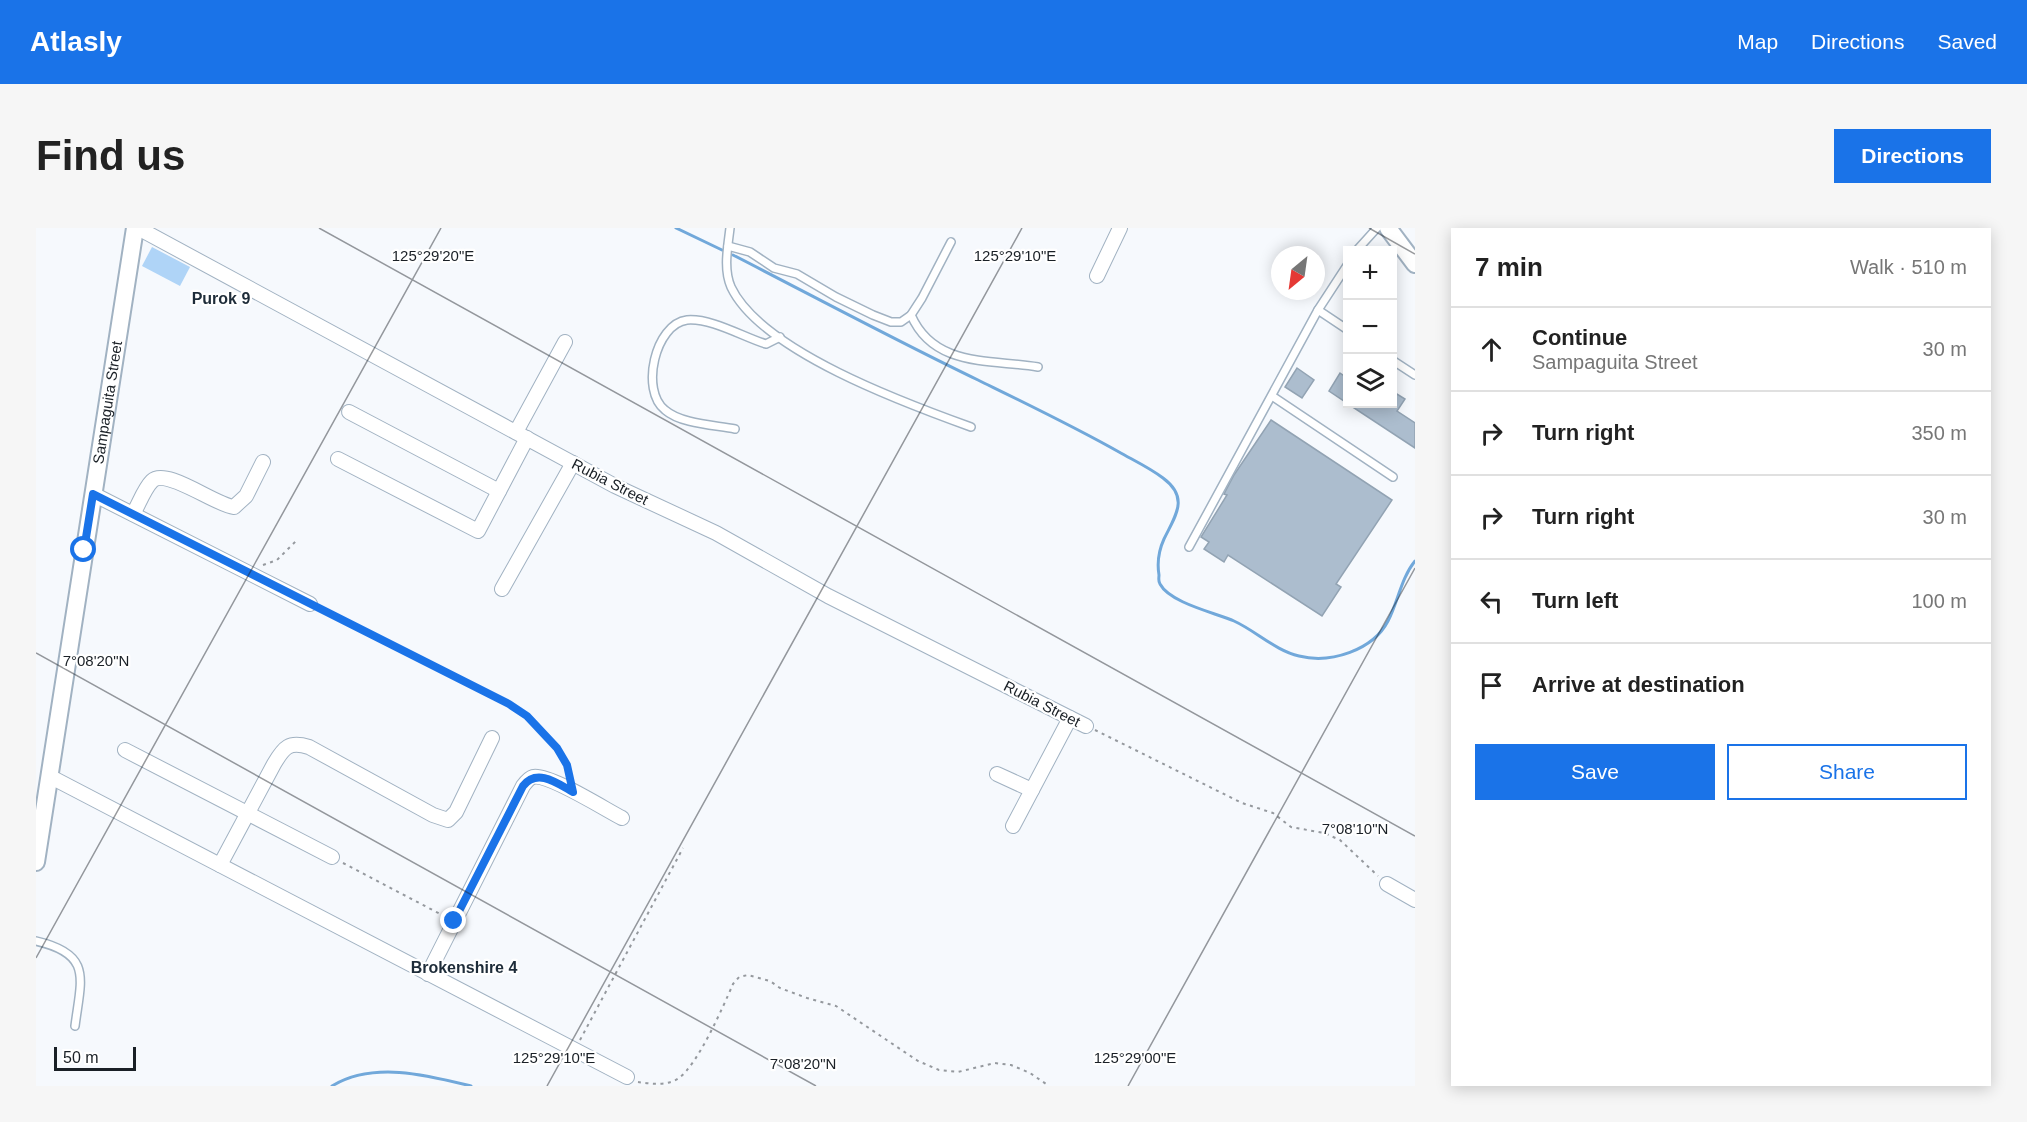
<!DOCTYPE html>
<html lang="en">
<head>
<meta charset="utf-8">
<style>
  :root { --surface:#fff; --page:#f6f6f6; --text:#222; --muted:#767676; --line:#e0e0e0; --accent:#1a73e8 }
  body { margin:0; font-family:Arial,sans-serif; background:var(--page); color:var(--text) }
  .controls { position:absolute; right:18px; top:18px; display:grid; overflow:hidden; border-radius:0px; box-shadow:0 3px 15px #0003 }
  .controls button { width:54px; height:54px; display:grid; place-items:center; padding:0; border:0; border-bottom:2px solid var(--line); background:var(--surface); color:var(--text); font:30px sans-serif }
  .compass { position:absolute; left:1235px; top:18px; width:54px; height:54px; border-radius:50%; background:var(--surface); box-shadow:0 3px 15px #0003; rotate:209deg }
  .scale { position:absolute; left:18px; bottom:15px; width:82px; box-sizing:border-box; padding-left:6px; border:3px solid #1a2026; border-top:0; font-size:16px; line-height:21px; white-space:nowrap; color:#1a2026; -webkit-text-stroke:4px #fff; paint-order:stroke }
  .stop { position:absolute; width:18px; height:18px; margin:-14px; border:4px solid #1a73e8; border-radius:50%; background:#fff }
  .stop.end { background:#1a73e8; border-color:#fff; box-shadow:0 2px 6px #0008 }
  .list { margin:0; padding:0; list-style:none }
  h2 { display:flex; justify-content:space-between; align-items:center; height:78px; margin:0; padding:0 24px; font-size:26px }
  h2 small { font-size:20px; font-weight:400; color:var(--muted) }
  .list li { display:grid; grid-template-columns:39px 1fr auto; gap:18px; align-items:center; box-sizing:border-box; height:84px; padding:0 24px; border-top:2px solid var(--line) }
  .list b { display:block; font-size:22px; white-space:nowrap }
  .list p { margin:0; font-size:20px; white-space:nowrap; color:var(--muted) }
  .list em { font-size:20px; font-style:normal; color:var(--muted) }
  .actions { display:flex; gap:12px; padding:18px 24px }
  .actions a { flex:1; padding:14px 0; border:2px solid var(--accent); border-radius:0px; text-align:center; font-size:21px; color:var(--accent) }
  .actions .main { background:var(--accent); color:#fff }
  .icon { flex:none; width:33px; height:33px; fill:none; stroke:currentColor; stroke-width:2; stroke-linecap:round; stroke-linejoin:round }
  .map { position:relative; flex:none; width:1379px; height:858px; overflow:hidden; border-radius:0px }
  header { display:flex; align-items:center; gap:36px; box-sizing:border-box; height:84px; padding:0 30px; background:var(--accent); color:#fff }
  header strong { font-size:28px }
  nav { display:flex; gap:33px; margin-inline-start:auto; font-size:21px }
  .intro { display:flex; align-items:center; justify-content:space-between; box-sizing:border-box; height:144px; padding:0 36px }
  h1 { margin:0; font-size:42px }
  .button { padding:15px 27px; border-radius:0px; background:var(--accent); color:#fff; font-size:21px; font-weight:700 }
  main { display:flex; gap:36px; padding:0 36px }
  aside { flex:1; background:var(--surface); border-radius:0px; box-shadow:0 3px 15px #0003 }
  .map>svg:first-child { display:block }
  .green { fill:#afd4f7 }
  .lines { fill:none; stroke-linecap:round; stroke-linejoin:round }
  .stream { stroke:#71a8da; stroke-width:3 }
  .building { fill:#acbdce; stroke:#92a3b3; stroke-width:1.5 }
  .service-casing { stroke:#a1b2c2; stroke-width:10 }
  .minor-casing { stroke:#a1b2c2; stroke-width:16 }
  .tertiary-casing { stroke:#a1b2c2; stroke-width:20 }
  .path { stroke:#95999e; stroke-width:2; stroke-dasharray:3 4.5; stroke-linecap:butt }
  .service { stroke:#fff; stroke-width:7 }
  .minor { stroke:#fff; stroke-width:14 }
  .tertiary { stroke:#fff; stroke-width:16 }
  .route { stroke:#1a73e8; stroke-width:8 }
  .ticks { fill:none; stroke:#1a2026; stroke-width:1.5; stroke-opacity:0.45 }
  .labels { text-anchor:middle; stroke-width:4.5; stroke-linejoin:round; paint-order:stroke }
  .street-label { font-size:15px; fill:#1a2026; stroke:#fff }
  .neighbourhood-label { font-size:16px; font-weight:bold; fill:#1e2c39; stroke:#fff }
  .ticks-label { font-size:15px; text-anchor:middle; fill:#1a2026; stroke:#fff; stroke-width:4.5; stroke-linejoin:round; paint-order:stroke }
</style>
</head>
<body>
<header>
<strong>Atlasly</strong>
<nav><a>Map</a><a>Directions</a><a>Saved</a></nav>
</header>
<div class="intro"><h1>Find us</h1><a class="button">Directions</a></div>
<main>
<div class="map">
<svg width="1379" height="858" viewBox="0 0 1379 858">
  <rect width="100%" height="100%" fill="#f6f9fd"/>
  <path class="green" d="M116,19L154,39L144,58L106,38Z"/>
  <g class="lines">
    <g class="stream">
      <path d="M640,0L686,22"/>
      <path d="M697,27C779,69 859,112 942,152C989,175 1037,198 1083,224C1097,232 1114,240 1127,250C1154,270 1139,288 1128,311C1123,322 1121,335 1123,347C1123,350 1122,353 1124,356C1134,375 1180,385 1198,393C1220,403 1240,423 1263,428C1295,436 1337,422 1352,393C1362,374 1365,350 1379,333"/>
      <path d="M296,858C337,833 391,847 435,858"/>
    </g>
  </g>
  <g class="building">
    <path d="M1261,140L1278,152L1266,170L1249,159Z"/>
    <path d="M1304,145L1311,150V175L1293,163Z"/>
    <path d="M1356,163L1369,171L1361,183L1379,195V220L1312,176H1356Z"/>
    <path d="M1235,192L1356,272L1300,356L1305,359L1286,388L1192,327L1188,334L1168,321L1173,314L1165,309L1191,267L1188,266L1198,247Z"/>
  </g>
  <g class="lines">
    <g class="service-casing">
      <g id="service">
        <path d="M694,0C692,18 687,41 695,59C725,123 871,176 935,199"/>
        <path d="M692,18L714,24L738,40L761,46L800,69L837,87L855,94H865L875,87L886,70L915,14"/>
        <path d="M1321,22L1341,0"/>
        <path d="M1282,82L1312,102"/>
        <path d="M875,87C898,140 955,131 1002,139"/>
        <path d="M1356,132L1379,147"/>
        <path d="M1236,168L1357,249"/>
        <path d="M699,201C679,197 645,196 629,182C604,163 619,96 651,92C676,90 707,109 730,116L744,109"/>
        <path d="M1153,319L1282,82L1312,36"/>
        <path d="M0,713C57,726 45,751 39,798"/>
      </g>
    </g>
    <g class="minor-casing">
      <g id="minor">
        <path d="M102,0L579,258L680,305L792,368L1050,498"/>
        <path d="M1061,48L1084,0"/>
        <path d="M313,184L463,263"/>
        <path d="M480,204L529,114"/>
        <path d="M302,231L442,303L491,210"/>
        <path d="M57,266L274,376"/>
        <path d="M97,286C103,276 108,261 116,253C130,239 179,277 198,279L210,268L227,234"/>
        <path d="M466,361L537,235"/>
        <path d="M89,522L296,629"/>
        <path d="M961,546L996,562"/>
        <path d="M13,548L591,849"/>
        <path d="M977,598L1034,490"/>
        <path d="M184,637L238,536C248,519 253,513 273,519L397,587L412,592L420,584L456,510"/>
        <path d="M1351,656L1379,672"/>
        <path d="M392,746L487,558C490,554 493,550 497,549C512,545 570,582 586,590"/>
      </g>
    </g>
    <g class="tertiary-casing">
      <g id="tertiary">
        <path d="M1352,0L1379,36"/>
        <path id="s1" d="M0,634L99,0"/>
      </g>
    </g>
    <g class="path">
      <path d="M227,337L241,332L260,313"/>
      <path d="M284,381L426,451L491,488L521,520L531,537L533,546"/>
      <path d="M1059,502L1206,575L1237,585L1255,599L1288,605L1304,612L1342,648"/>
      <path d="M307,635L408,688"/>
      <path d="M544,812L647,620"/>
      <path d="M602,854C615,856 632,858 643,850C662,836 687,779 697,756L703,749L712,747L734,753L744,760L771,770L800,778L882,833L903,842L922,844L959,835L975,837L994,845L1013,858"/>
    </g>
    <use href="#service" class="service"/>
    <use href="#minor" class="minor"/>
    <use href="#tertiary" class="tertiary"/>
  </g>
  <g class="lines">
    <path class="route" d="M48,322L57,266L473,476L491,488L521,520L531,537L537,564C521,555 501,540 487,558L418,693"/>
  </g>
  <path class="ticks" d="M283,0L1379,608M1333,0L1379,26M0,425L780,858M0,730L405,0M511,858L986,0M1092,858L1379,340"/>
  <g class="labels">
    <g class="street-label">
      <text dy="5" stroke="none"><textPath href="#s1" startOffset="465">Sampaguita Street</textPath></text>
      <text transform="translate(574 254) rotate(27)" y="5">Rubia Street</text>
      <text transform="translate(1006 476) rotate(27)" y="5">Rubia Street</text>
    </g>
    <g class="neighbourhood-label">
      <text x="185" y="76">Purok 9</text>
      <text x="428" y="745">Brokenshire 4</text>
    </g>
  </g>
  <g class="ticks-label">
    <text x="397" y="33">125°29'20"E</text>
    <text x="979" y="33">125°29'10"E</text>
    <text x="60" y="438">7°08'20"N</text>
    <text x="1319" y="606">7°08'10"N</text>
    <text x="518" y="835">125°29'10"E</text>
    <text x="1099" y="835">125°29'00"E</text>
    <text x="767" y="841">7°08'20"N</text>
  </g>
</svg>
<div class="controls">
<button>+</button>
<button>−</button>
<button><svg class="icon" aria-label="layers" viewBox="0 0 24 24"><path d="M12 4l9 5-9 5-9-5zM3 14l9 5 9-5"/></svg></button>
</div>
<svg class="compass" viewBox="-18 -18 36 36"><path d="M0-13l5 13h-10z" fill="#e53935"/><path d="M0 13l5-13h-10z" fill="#767676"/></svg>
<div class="scale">50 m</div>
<div class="stop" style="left:48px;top:322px"></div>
<div class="stop end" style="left:418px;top:693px"></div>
</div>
<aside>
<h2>7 min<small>Walk · 510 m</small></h2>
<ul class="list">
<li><svg class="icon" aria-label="ahead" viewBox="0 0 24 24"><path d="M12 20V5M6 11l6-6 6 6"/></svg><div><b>Continue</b><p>Sampaguita Street</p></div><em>30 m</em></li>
<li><svg class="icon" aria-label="right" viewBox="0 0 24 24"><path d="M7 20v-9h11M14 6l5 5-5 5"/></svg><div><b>Turn right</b></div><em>350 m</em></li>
<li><svg class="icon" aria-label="right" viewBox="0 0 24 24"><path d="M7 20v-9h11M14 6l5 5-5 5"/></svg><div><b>Turn right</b></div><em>30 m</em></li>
<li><svg class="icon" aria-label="left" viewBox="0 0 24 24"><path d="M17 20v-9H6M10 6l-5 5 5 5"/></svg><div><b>Turn left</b></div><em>100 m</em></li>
<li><svg class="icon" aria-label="arrive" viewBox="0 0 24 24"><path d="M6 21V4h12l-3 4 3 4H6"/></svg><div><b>Arrive at destination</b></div></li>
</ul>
<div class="actions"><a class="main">Save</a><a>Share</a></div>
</aside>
</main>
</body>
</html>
